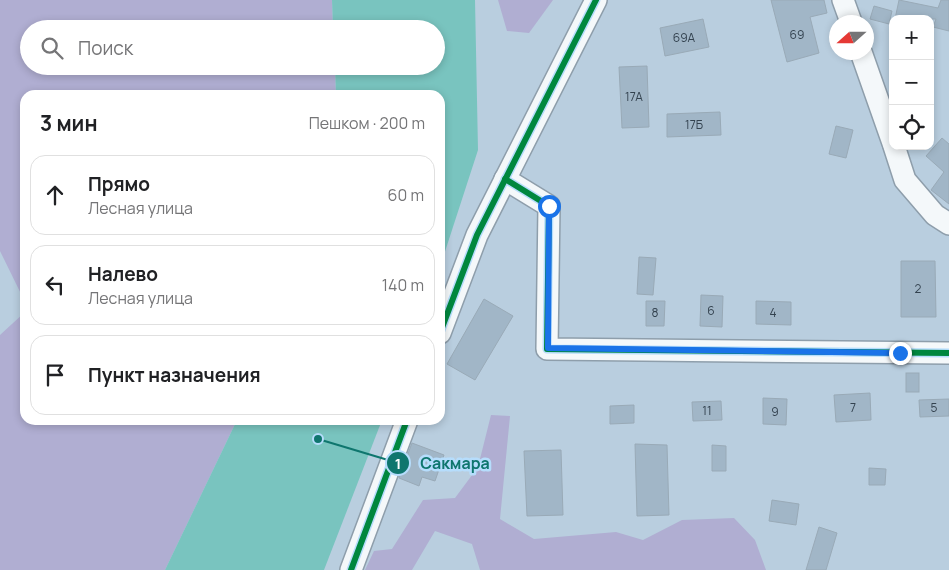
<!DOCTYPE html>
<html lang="ru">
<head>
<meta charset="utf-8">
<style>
  :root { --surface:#fff; --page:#f2f2f2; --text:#202124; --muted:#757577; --line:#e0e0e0 }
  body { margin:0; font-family:Manrope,sans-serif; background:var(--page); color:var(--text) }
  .controls { position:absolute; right:15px; top:15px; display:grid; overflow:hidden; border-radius:10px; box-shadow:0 2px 8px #0003 }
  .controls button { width:45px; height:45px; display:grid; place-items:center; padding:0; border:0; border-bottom:1px solid var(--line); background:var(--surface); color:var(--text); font:25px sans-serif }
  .compass { position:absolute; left:829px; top:15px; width:45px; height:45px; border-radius:50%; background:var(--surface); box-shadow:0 2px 8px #0003; rotate:249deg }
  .stop { position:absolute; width:15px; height:15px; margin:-11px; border:4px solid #1a73e8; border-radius:50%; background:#fff }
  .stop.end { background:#1a73e8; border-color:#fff; box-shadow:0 1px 5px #0008 }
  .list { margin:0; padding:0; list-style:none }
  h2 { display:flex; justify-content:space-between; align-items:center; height:65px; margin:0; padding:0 20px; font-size:21px }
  h2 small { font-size:16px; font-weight:400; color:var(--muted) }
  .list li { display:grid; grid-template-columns:32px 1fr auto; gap:15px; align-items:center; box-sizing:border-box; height:80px; margin:0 10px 10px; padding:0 10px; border:1px solid var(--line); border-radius:15px }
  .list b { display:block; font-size:19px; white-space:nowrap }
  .list p { margin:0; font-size:16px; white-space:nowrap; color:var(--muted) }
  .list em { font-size:16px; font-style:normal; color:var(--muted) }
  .icon { flex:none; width:28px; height:28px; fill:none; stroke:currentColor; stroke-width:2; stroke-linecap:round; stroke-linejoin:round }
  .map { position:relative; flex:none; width:949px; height:570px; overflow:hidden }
  .search { position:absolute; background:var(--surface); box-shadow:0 2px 8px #0003; left:20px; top:20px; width:425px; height:55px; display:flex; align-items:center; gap:12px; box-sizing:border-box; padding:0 18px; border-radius:28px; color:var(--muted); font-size:19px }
  .panel { position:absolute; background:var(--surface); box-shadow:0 2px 8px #0003; left:20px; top:90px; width:425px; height:335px; border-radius:15px }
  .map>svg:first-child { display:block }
  .green { fill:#b0aed2 }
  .water { fill:#79c4bf }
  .building { fill:#a1b6c7; stroke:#99aab7 }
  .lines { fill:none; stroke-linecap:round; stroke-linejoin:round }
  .minor-casing { stroke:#8e9eab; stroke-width:24 }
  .minor { stroke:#f4f8fa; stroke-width:21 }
  .cycleway-casing { stroke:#b6ddfc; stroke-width:9 }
  .cycleway { stroke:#00873e; stroke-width:6 }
  .route { stroke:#1a73e8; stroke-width:6 }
  .labels { text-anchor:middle; stroke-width:5; stroke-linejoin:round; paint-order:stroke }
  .number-label { font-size:12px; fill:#33424f }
  .leader { fill:none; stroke:#0f766e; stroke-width:2 }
  .callout-dot { fill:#0f766e; stroke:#b6ddfc; stroke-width:2 }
  .mark-label { font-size:15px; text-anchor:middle; font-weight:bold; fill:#fff }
  .callout-label { font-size:16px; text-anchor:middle; font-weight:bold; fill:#0f766e; stroke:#b6ddfc; stroke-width:5; stroke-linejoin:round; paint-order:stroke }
</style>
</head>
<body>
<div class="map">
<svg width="949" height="570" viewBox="0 0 949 570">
  <rect width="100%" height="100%" fill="#b9cedf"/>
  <g class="green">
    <path d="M0,0H332L333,29H29V66H335L336,95H25V302L0,251Z"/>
    <path d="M498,0H553L529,33L507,31Z"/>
    <path d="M25,312V420H237L165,570H0V335Z"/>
    <path d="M491,415L510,416L500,519L534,539L616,532L643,540L682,520L734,518L755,540L766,570H480L472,544L435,531L412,570H365L374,551L392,549L423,500L455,498L478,467Z"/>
  </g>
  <g class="water">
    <path d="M332,0H475L478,150L440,267V95H336L335,66H436V29H333Z"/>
    <path d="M237,420H382L324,570H165Z"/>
  </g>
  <g class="building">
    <path d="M771,0H824L827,13L810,17L819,53L787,62Z"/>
    <path d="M899,0L938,8L941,0H949V31L933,27L936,19H895Z"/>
    <path d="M874,6L892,11L889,24L870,19Z"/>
    <path d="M703,19L709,47L665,56L660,28Z"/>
    <path d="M647,66L649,127L622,128L619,67Z"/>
    <path d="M720,112L721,135L667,137V114Z"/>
    <path d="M836,126L853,130L846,158L829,154Z"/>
    <path d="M942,138L949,144V204L931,190L944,172L926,156Z"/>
    <path d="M639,257L656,258L653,295L637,294Z"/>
    <path d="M901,261H935L936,317H901Z"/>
    <path d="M701,295L723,296L722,327L700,326Z"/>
    <path d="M484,299L513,316L475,380L447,364Z"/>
    <path d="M646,301H665L664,326H646Z"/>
    <path d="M756,301L791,302V325L756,324Z"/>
    <rect x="906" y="373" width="13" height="19"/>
    <path d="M870,393L871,420L836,422L834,395Z"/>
    <path d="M763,398L787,399L786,425L763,424Z"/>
    <path d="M949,399V416L920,417L919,400Z"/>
    <path d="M721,401L722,420L693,421L692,402Z"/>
    <path d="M634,405V423L610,424V406Z"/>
    <path d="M412,443L444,455L435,481L422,477L419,486L399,478Z"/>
    <path d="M635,444L667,445L669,515L637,516Z"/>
    <path d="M712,445L726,446V471H712Z"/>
    <path d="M561,450L563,515L527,516L524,451Z"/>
    <path d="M869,468L886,469L885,485H869Z"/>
    <path d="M772,500L799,504L796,525L769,521Z"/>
    <path d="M819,527L837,533L826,570H806Z"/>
  </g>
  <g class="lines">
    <g class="minor-casing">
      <g id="minor">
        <path d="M843,0L851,22"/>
        <path d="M861,52L893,143"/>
        <path d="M894,146L905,180L935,215L949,224"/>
        <path d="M505,179L549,206L547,349L949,353"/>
        <path d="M440,333L477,235L596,0"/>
        <path d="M351,570L407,420"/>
      </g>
    </g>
    <use href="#minor" class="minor"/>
    <g class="cycleway-casing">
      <g id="cycleway">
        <path d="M505,179L549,206L547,349L949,353"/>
        <path d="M440,333L477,235L596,0"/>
        <path d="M351,570L407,420"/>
      </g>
    </g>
    <use href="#cycleway" class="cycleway"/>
  </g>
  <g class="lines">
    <path class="route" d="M549,206L548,348L900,353"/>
  </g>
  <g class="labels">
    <g class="number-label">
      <text x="797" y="39">69</text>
      <text x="684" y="42">69А</text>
      <text x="634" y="101">17А</text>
      <text x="694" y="129">17Б</text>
      <text x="918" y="293">2</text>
      <text x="711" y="315">6</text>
      <text x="655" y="317">8</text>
      <text x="773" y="317">4</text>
      <text x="853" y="412">7</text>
      <text x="934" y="412">5</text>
      <text x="707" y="415">11</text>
      <text x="775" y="416">9</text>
    </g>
  </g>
  <path class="leader" d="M318 439L398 463"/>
  <g class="callout-dot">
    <circle cx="318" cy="439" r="5"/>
    <circle cx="398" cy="463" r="12"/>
  </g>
  <g class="mark-label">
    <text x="398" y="469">1</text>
  </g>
  <g class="callout-label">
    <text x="455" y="469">Сакмара</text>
  </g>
</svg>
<div class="controls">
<button>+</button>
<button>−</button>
<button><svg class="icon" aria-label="locate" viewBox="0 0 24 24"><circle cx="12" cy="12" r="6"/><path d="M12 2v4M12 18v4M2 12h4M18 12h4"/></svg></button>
</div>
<svg class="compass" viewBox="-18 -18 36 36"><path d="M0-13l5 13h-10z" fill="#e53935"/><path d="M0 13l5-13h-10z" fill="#757577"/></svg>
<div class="stop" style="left:549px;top:206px"></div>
<div class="stop end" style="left:900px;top:353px"></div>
<div class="search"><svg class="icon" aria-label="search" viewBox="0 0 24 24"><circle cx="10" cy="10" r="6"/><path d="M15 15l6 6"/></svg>Поиск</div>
<section class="panel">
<h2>3 мин<small>Пешком · 200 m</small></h2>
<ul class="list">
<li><svg class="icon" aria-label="ahead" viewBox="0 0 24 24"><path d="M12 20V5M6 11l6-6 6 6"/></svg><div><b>Прямо</b><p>Лесная улица</p></div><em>60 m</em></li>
<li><svg class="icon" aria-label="left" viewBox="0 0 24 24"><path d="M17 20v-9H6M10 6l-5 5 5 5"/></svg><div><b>Налево</b><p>Лесная улица</p></div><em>140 m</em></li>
<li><svg class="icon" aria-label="arrive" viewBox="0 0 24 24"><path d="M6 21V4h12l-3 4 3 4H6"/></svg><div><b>Пункт назначения</b></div></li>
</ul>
</section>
</div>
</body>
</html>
